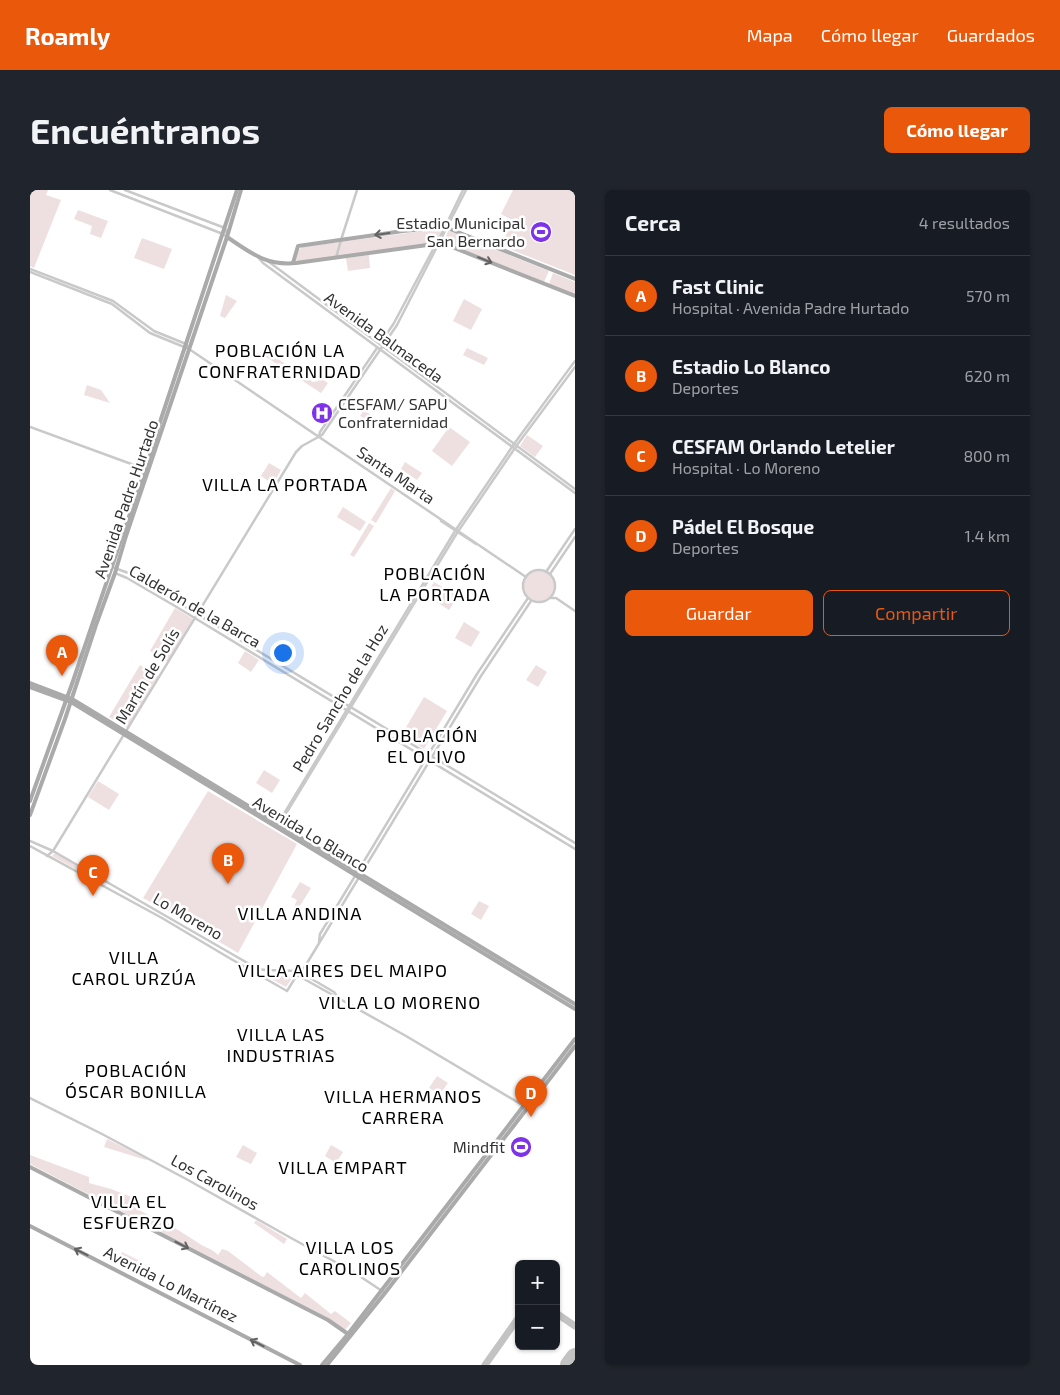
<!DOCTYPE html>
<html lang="es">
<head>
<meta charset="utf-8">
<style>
  :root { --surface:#171b24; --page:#20242c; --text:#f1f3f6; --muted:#9ea1a6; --line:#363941; --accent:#ea580c }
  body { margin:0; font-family:"Exo 2",sans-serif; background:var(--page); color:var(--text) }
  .controls { position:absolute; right:15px; bottom:15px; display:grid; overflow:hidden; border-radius:8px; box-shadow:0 1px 4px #0004 }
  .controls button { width:45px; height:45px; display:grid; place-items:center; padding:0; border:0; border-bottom:1px solid var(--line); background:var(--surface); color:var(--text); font:25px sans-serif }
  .you { position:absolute; left:252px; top:462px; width:18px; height:18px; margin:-12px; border:4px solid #fff; border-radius:50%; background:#1a73e8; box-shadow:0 0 0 8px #1a73e833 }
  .badge { display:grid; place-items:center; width:32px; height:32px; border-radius:50%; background:var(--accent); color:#fff; font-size:16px; font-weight:700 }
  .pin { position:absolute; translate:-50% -41px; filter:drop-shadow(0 1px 2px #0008) }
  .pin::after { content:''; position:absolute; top:26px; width:18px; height:15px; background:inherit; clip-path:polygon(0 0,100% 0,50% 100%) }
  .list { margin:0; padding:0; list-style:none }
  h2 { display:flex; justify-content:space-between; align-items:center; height:65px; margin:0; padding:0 20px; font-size:21px }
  h2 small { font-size:16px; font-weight:400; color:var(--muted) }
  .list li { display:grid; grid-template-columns:32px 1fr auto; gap:15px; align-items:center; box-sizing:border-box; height:80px; padding:0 20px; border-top:1px solid var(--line) }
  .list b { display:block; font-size:19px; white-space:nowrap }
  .list p { margin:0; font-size:16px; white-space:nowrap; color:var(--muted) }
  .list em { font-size:16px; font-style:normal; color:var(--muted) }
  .actions { display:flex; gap:10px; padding:15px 20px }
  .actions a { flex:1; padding:11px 0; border:1px solid var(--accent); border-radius:8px; text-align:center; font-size:18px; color:var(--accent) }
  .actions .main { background:var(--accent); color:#fff }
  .map { position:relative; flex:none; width:545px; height:1175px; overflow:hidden; border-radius:8px }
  header { display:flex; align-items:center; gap:30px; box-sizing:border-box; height:70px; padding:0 25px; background:var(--accent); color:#fff }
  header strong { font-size:24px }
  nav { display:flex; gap:28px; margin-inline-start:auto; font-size:18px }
  .intro { display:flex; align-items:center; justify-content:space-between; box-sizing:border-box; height:120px; padding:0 30px }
  h1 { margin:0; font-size:35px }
  .button { padding:12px 22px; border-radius:8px; background:var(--accent); color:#fff; font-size:18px; font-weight:700 }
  main { display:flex; gap:30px; padding:0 30px }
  aside { flex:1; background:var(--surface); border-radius:8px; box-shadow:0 1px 4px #0004 }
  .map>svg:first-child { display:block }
  .green { fill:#eee0e1 }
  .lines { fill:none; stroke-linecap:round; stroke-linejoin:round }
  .taxiway { stroke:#c3c3c3; stroke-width:7 }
  .runway { stroke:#c3c3c3; stroke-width:18 }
  .minor { stroke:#c9c9c9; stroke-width:2.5 }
  .major { stroke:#aaa; stroke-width:4 }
  .oneway { stroke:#626262 }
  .labels { text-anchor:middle; stroke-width:5; stroke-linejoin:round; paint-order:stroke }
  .poi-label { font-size:16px; fill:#323232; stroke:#fff; text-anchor:end }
  .street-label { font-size:16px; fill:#323232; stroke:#fff }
  .neighbourhood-label { font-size:18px; letter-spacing:1px; fill:#000; stroke:#fff }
</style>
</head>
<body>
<header>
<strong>Roamly</strong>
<nav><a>Mapa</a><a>Cómo llegar</a><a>Guardados</a></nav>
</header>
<div class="intro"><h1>Encuéntranos</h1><a class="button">Cómo llegar</a></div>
<main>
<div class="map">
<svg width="545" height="1175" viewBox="0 0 545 1175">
  <rect width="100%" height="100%" fill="#fff"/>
  <g class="green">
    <path d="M0,0H18L16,5L31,10L4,78L0,76Z"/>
    <path d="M483,0H545V85L477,58L475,55L472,54L482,30L471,24Z"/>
    <path d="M48,20L78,31L71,48L60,44L62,36L44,29Z"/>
    <path d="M408,39L412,40L405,53L269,72L266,70L269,60L272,57Z"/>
    <path d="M418,41H419L519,81L514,92L415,52L414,50Z"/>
    <path d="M112,48L142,59L134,79L104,68Z"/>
    <path d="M339,65L340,78L318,81L316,68Z"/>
    <path d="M523,83L545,92V105L519,94Z"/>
    <path d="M196,105L207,111L195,128L190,126Z"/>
    <path d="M434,109L452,119L441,140L423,131Z"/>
    <path d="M437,158L458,168L454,175L433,165Z"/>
    <path d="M233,159L283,192L288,191L290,188L298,193L291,203L230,163Z"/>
    <path d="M57,195L71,200L80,213L54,205Z"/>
    <path d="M334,220L354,234L351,240L330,226Z"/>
    <path d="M419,237L440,252L422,276L402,261Z"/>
    <path d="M497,245L513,256L505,267L490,256Z"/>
    <path d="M375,272L392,283L387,290L371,279Z"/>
    <path d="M239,273L251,280L243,294L231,286Z"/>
    <path d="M361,298L365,301L346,333L341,330Z"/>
    <path d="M313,317L336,332L330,341L307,327Z"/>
    <path d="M339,333L344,336L324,367L320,365Z"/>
    <circle cx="509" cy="396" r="15"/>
    <path d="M404,392L428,406L419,420L405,411L410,403L401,397Z"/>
    <path d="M145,418L163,429L138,472L120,461Z"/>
    <path d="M434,432L450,442L441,457L425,448Z"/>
    <path d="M215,461L229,470L221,482L208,473Z"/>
    <path d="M110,475L128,486L97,538L79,527Z"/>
    <path d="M506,475L517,482L508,497L496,490Z"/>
    <path d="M394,507L417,521L394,559L372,544Z"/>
    <path d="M234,580L250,590L242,603L226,593Z"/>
    <path d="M68,591L89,604L79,620L58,607Z"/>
    <path d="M178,601L267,654L208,763L136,720L113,708Z"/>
    <path d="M25,663L73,690L71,693L22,666Z"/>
    <path d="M270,692L281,698L268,719L264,717L267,710L261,707Z"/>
    <path d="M449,711L459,716L451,730L441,724Z"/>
    <path d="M234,785L263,787L256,797Z"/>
    <path d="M407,886L418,893L410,904L399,898Z"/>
    <path d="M77,949L117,969L116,970L74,957Z"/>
    <path d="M213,955L227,963L221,974L206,967Z"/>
    <path d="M301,955L313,962L306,973L295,966Z"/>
    <path d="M0,965L59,987V993L81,999L104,1008L106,1010L104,1017L131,1032L134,1031C146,1039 158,1046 170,1054C176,1058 183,1059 188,1065L192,1059L198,1061L231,1086L234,1087L237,1082L271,1108L275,1103L301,1124L305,1121L321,1133L315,1140L298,1128L0,974Z"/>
    <path d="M226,1030L257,1049L254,1054L224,1033Z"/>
    <path d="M92,1062L108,1070L102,1081L86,1073Z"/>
  </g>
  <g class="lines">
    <g class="taxiway">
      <path d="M526,1123L545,1136"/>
      <path d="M455,1175L489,1127"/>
    </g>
    <path class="runway" d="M539,1175L545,1167"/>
    <g class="minor">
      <path d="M80,0L193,44L197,47"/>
      <path d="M95,0L195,38L197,44"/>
      <path d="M228,67L233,73L545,303"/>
      <path d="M306,68L311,50L327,0"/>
      <path d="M239,72L545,299"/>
      <path d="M0,79L83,111L124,141L156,154L159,159L496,387"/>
      <path d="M0,82L82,114L120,143L159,159"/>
      <path d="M350,154L364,133L415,37L433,0"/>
      <path d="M0,237L115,279"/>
      <path d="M289,246L290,242L347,158"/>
      <path d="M411,331L446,354"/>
      <path d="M82,377L101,384L545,653"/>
      <circle cx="509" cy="396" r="16"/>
      <path d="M516,382L545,339"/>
      <path d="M85,383L97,388L145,416L545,659"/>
      <path d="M520,384L545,347"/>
      <path d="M521,408H526L545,421"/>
      <path d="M249,633V632L425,341L484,254L545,171"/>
      <path d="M249,635L427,343L487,255L545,177"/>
      <path d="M0,651L23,661L228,779L235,780L268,781L304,802L307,806"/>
      <path d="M0,656L132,728L201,769L257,801L267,785L376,846L494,916"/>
      <path d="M17,666L23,661L266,262L272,256L292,245L367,135L436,0"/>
      <path d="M289,752L290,744L447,484L498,408"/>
      <path d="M271,783L451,486L501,411"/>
      <path d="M0,908L72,944L158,990L261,1048L322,1081L355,1103"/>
    </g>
    <g class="major">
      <path d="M197,47C221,63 236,76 266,73L412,53L545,106"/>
      <path d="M263,73L268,56L373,41L415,37L545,89"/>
      <path d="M0,493L42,509L545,814"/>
      <path d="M0,497L41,512L545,819"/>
      <path d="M0,611L43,491L123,256L131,229L207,0"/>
      <path d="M0,625L35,529L66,435L85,383L96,346L197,47L211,0"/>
      <path d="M0,977L298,1130L318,1144"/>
      <path d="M0,1036L270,1175"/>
      <path d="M292,1175L318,1144L545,849"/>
      <path d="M297,1175L355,1103L545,856"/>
    </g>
  </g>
  <defs><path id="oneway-shaft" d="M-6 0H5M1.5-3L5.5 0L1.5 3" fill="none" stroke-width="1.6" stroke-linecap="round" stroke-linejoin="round" transform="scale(1.25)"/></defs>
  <g class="oneway">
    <use href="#oneway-shaft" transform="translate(352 44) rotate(172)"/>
    <use href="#oneway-shaft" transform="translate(455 70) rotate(22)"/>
    <use href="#oneway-shaft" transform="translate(152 1055) rotate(27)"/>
    <use href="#oneway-shaft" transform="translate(51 1062) rotate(-153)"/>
    <use href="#oneway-shaft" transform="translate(227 1153) rotate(-153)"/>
  </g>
  <defs>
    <g id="stadium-disc" transform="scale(1.125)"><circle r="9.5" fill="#7e33e9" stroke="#fff"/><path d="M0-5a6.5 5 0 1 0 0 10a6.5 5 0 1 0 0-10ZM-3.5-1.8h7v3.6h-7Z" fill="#fff"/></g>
    <g id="hospital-disc" transform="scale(1.125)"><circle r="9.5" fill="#7e33e9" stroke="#fff"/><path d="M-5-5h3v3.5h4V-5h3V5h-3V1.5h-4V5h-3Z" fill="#fff"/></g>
  </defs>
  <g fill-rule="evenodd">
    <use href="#stadium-disc" x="511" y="42"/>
    <use href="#hospital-disc" x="292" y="223"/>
    <use href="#stadium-disc" x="491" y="957"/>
  </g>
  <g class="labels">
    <g class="poi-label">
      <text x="495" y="39">Estadio Municipal<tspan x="495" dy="18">San Bernardo</tspan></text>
      <text x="308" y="220" text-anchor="start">CESFAM/ SAPU<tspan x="308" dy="18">Confraternidad</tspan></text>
      <text x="475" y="963">Mindfit</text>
    </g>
    <g class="street-label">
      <text transform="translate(354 147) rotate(36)" y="6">Avenida Balmaceda</text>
      <text transform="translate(366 285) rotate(34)" y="6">Santa Marta</text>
      <text transform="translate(96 309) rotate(-71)" y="6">Avenida Padre Hurtado</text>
      <text transform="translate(165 416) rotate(30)" y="6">Calderón de la Barca</text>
      <text transform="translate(117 486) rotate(-59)" y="6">Martín de Solís</text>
      <text transform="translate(310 508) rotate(-59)" y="6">Pedro Sancho de la Hoz</text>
      <text transform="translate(281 644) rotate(31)" y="6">Avenida Lo Blanco</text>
      <text transform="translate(158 726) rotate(30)" y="6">Lo Moreno</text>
      <text transform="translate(185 992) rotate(29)" y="6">Los Carolinos</text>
      <text transform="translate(141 1094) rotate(27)" y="6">Avenida Lo Martínez</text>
    </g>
    <g class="neighbourhood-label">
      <text x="250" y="167">POBLACIÓN LA<tspan x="250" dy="21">CONFRATERNIDAD</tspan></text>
      <text x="255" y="301">VILLA LA PORTADA</text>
      <text x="405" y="390">POBLACIÓN<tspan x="405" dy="21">LA PORTADA</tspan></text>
      <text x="397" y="552">POBLACIÓN<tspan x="397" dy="21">EL OLIVO</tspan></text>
      <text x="270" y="730">VILLA ANDINA</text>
      <text x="104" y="774">VILLA<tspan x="104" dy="21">CAROL URZÚA</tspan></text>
      <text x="313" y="787">VILLA AIRES DEL MAIPO</text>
      <text x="370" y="819">VILLA LO MORENO</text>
      <text x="251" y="851">VILLA LAS<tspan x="251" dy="21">INDUSTRIAS</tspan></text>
      <text x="106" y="887">POBLACIÓN<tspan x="106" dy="21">ÓSCAR BONILLA</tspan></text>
      <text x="373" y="913">VILLA HERMANOS<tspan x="373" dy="21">CARRERA</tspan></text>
      <text x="313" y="984">VILLA EMPART</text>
      <text x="99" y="1018">VILLA EL<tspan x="99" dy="21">ESFUERZO</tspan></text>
      <text x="320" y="1064">VILLA LOS<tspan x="320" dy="21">CAROLINOS</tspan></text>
    </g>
  </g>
</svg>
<div class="controls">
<button>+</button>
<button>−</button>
</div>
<div class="you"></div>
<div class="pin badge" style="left:32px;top:486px">A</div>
<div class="pin badge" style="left:198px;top:694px">B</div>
<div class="pin badge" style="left:63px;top:706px">C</div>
<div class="pin badge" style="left:501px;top:927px">D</div>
</div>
<aside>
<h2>Cerca<small>4 resultados</small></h2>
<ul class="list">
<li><span class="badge">A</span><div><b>Fast Clinic</b><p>Hospital · Avenida Padre Hurtado</p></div><em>570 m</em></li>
<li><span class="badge">B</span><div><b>Estadio Lo Blanco</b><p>Deportes</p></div><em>620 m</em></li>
<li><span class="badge">C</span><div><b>CESFAM Orlando Letelier</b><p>Hospital · Lo Moreno</p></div><em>800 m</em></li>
<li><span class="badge">D</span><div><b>Pádel El Bosque</b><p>Deportes</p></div><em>1.4 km</em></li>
</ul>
<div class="actions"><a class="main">Guardar</a><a>Compartir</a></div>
</aside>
</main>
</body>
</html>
